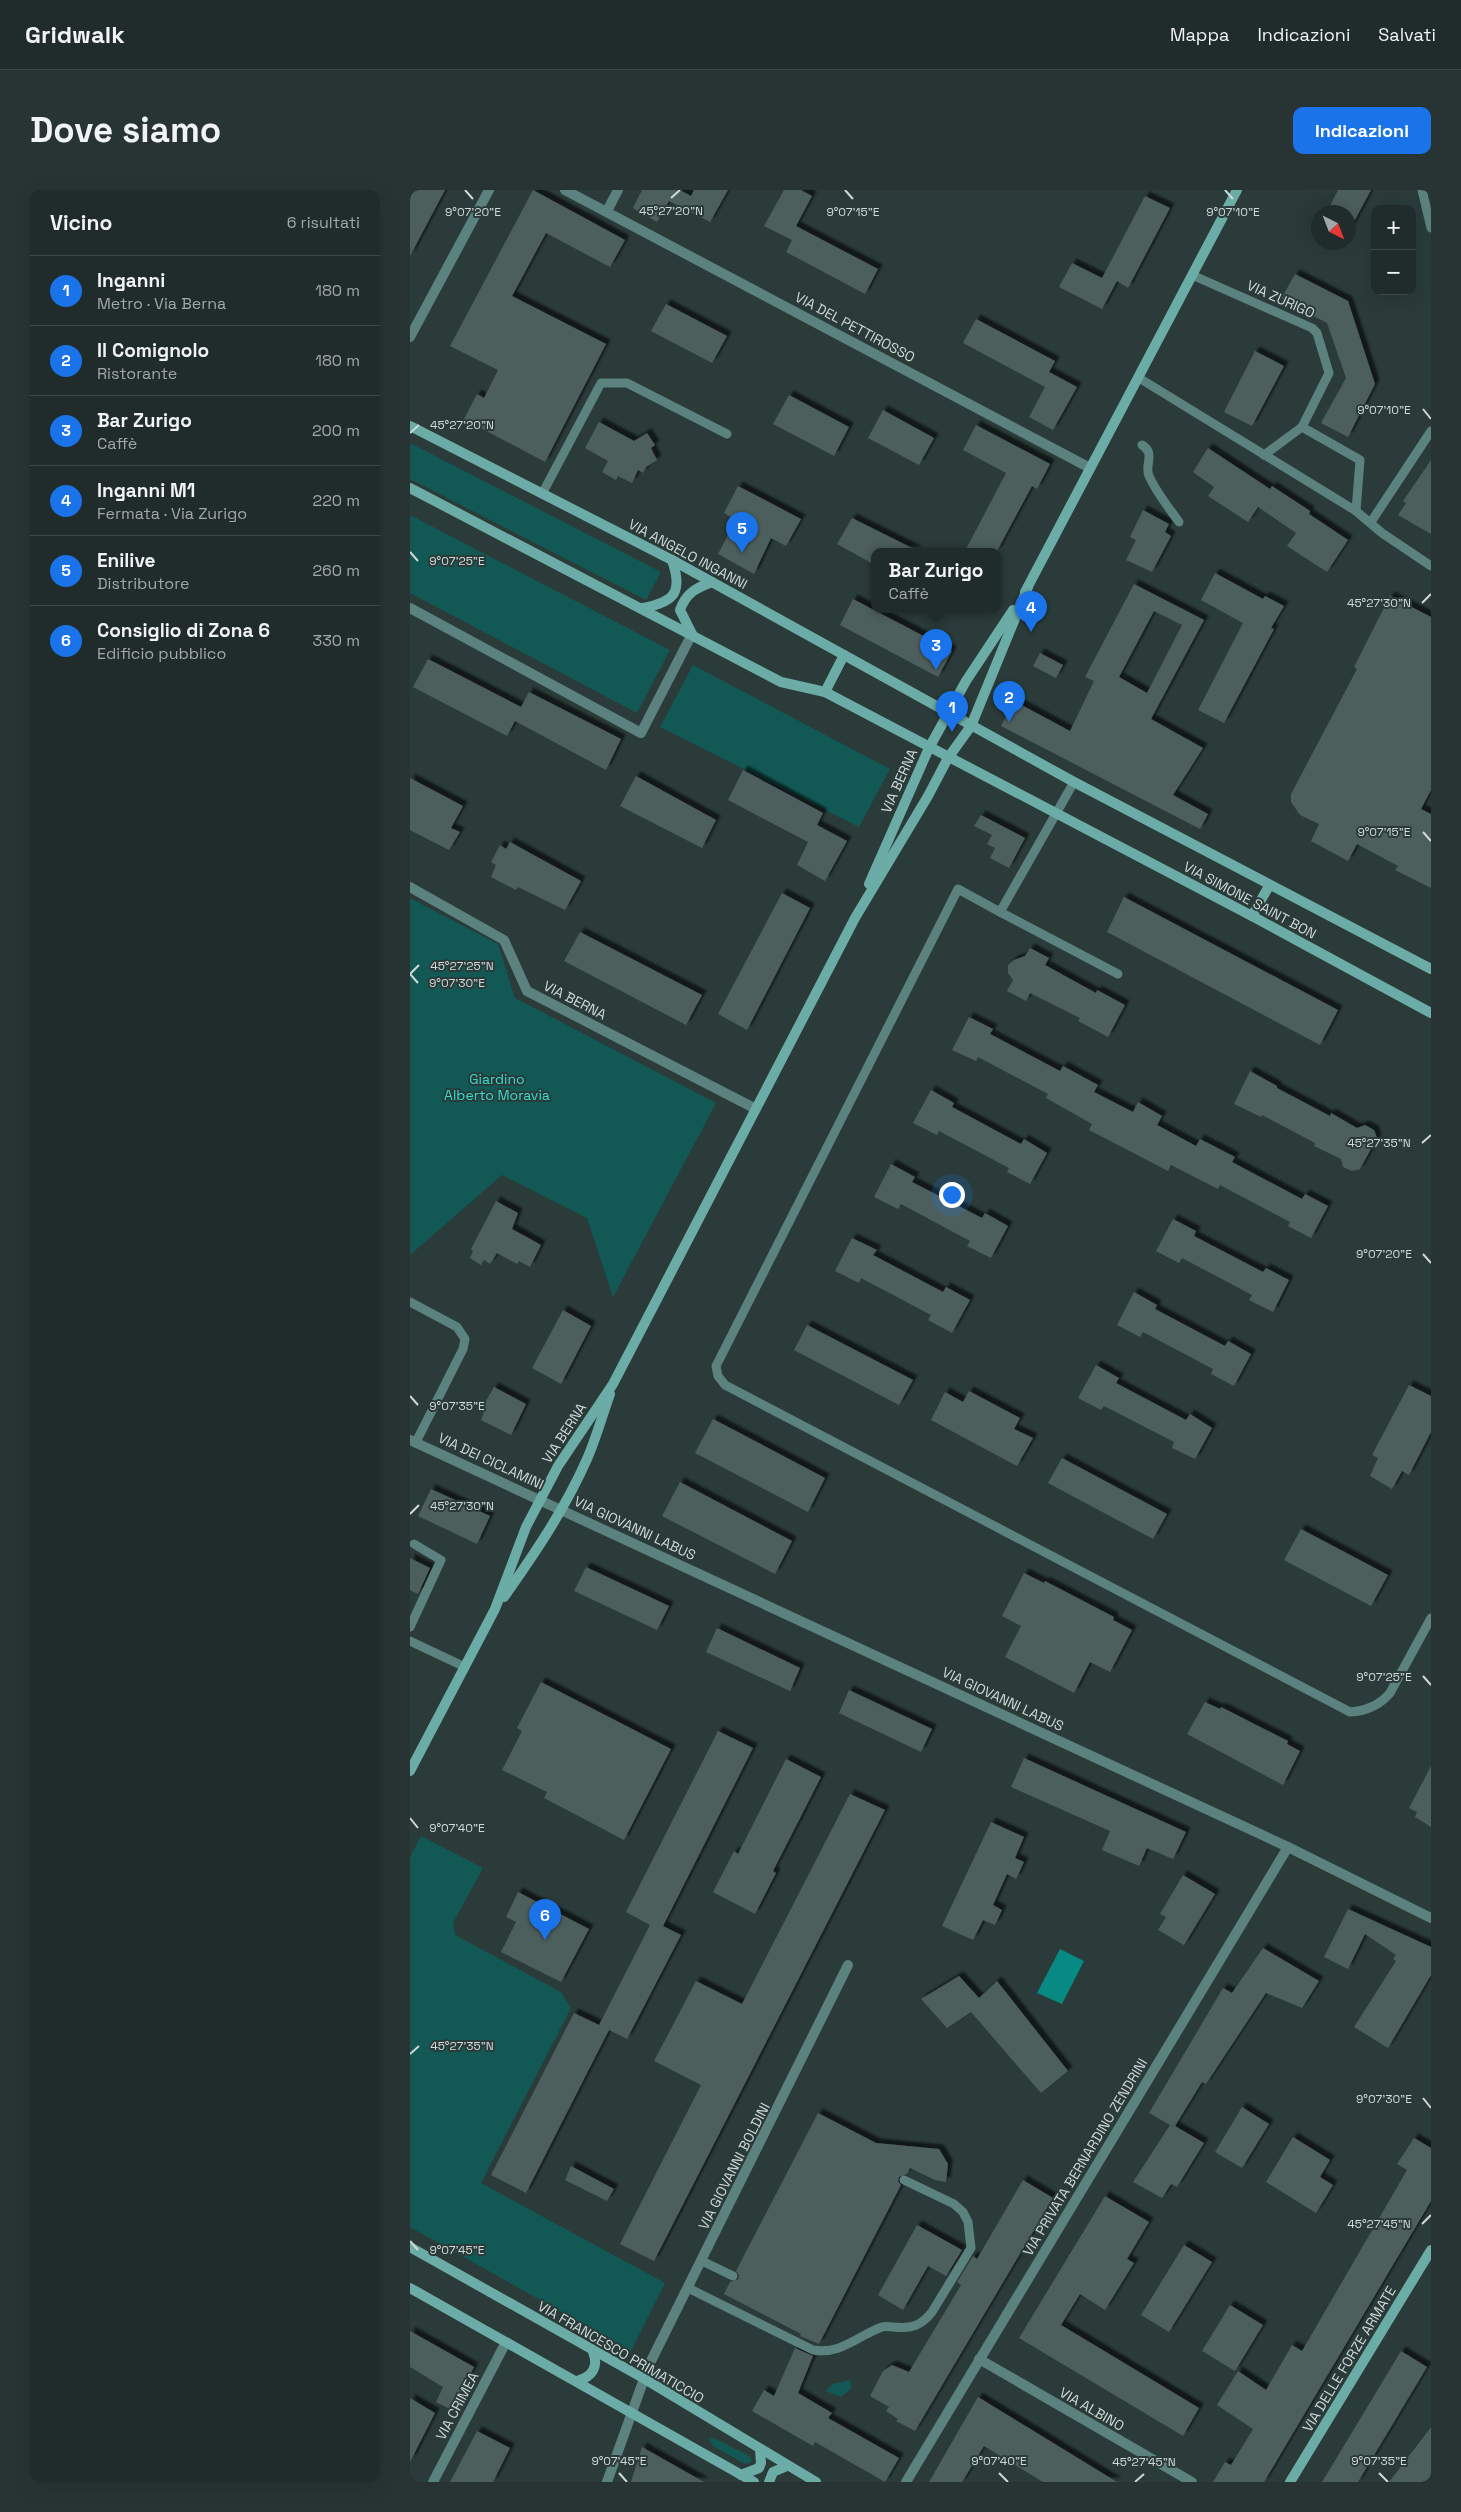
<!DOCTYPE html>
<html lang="it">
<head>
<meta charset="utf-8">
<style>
  :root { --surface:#202c2b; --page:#283433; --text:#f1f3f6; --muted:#a2a7a9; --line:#3d4847; --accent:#1a73e8 }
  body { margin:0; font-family:"Space Grotesk",sans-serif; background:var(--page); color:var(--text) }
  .controls { position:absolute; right:15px; top:15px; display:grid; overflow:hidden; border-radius:10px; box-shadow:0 5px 20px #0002 }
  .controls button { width:45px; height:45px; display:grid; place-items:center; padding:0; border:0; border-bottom:1px solid var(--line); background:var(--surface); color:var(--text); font:25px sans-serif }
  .compass { position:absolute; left:901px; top:15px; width:45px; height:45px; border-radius:50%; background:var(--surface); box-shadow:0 5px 20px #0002; rotate:138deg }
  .you { position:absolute; left:541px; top:1004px; width:18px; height:18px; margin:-12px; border:4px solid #fff; border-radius:50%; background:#1a73e8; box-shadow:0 0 0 8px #1a73e833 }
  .badge { display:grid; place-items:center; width:32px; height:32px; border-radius:50%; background:var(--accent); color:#fff; font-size:16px; font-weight:700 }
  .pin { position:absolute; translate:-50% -41px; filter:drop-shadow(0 1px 2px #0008) }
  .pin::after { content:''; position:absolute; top:26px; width:18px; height:15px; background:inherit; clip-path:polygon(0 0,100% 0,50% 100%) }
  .popup { position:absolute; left:461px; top:358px; width:130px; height:65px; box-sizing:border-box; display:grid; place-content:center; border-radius:10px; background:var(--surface); filter:drop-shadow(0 1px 4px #0005); font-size:16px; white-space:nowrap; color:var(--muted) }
  .popup b { font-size:19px; color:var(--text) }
  .popup::after { content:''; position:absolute; left:50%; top:100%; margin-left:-10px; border:10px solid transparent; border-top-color:var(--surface) }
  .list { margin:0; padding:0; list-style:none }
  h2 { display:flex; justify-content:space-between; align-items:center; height:65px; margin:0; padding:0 20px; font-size:21px }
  h2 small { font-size:16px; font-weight:400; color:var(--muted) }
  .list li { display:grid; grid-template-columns:32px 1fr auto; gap:15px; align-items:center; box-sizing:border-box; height:70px; padding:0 20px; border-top:1px solid var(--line) }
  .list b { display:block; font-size:19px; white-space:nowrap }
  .list p { margin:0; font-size:16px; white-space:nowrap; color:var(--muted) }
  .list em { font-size:16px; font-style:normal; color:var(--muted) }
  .map { position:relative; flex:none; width:1021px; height:2292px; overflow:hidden; border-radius:10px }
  header { display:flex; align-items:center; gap:30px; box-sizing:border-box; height:70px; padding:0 25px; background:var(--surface); border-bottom:1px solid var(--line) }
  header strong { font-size:24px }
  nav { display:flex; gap:28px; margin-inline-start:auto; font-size:18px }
  .intro { display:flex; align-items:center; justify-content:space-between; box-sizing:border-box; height:120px; padding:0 30px }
  h1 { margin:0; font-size:35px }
  .button { padding:12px 22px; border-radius:10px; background:var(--accent); color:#fff; font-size:18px; font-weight:700 }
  main { display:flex; gap:30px; padding:0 30px }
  aside { flex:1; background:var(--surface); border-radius:10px; box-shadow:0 5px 20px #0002 }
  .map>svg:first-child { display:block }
  .green { fill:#125955 }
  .water { fill:#078a83 }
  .building { fill:#4d5e5d; fill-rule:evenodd; filter:url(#shadow) }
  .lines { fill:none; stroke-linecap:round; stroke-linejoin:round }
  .lane { stroke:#5b827f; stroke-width:9 }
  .street { stroke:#5b827f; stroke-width:10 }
  .secondary { stroke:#6caca7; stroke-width:10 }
  .ticks { fill:none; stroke:#cfd9d8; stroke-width:2 }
  .labels { text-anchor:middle; stroke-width:4; stroke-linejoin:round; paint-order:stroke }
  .street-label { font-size:14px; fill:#cfd9d8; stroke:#2a3b39 }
  .park-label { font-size:14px; fill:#39dad0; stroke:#2a3b39 }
  .ticks-label { font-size:12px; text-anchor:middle; fill:#cfd9d8; stroke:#2a3b39; stroke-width:4; stroke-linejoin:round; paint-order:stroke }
</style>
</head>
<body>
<header>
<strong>Gridwalk</strong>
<nav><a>Mappa</a><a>Indicazioni</a><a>Salvati</a></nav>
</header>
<div class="intro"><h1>Dove siamo</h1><a class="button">Indicazioni</a></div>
<main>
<aside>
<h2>Vicino<small>6 risultati</small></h2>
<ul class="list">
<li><span class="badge">1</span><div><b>Inganni</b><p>Metro · Via Berna</p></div><em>180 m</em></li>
<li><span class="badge">2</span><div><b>Il Comignolo</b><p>Ristorante</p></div><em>180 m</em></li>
<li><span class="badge">3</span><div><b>Bar Zurigo</b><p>Caffè</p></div><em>200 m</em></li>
<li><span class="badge">4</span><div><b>Inganni M1</b><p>Fermata · Via Zurigo</p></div><em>220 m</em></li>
<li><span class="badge">5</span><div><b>Enilive</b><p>Distributore</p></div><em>260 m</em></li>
<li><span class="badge">6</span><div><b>Consiglio di Zona 6</b><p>Edificio pubblico</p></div><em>330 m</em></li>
</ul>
</aside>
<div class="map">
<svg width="1021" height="2292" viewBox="0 0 1021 2292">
  <defs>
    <filter id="shadow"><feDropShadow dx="4.5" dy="-4.5" stdDeviation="1" flood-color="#0009"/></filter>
  </defs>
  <rect width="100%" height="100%" fill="#2a3b39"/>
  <g class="green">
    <path d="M0,253L251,382L236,410L0,289Z"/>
    <path d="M0,325L260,460L227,523L0,403Z"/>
    <path d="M283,475L480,579L449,637L250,537Z"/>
    <path d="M0,708L88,754L105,808L306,913L203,1107L177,1028L92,985L0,1065Z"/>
    <path d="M11,1646L73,1678L43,1733L45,1745L151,1802L161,1818L71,1993L255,2093L221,2161L0,2037V1667Z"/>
    <path d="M441,2190V2198L431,2207L416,2201L422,2194Z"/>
    <path d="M304,2248L339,2266L342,2270L340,2273L335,2274L303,2256L299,2249Z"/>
  </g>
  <path class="water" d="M650,1759L674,1771L652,1814L627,1803Z"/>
  <g class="building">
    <path d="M0,0H35L0,66Z"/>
    <path d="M123,0L215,50L200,77L136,43L102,106L196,154L135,272L54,229L67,204L74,208L88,180L40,156Z"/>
    <path d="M232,0H270L281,6L284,0H318L300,32L259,11L247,32L223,18Z"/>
    <path d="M374,0H391L402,6L386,36L468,79L455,104L376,62L382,50L354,36Z"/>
    <path d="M928,0H961L938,43V22H917Z"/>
    <path d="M735,6L760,18L718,98L707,91L692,119L649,97L662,73L692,88Z"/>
    <path d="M885,84L938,111L965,194L938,247L911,233L936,188L917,133L871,109Z"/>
    <path d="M256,114L317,146L302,173L241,141Z"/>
    <path d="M566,129L645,171L639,182L667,197L643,240L619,227L635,197L553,153Z"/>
    <path d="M845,161L874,176L842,236L814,222Z"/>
    <path d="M379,205L439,237L424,266L363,234Z"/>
    <path d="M473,220L524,248L509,275L458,248Z"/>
    <path d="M189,232L224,251L237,243L245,255L241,258L247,270L236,277L233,283L228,280L222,293L208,286L206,290L192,282L198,271L175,258Z"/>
    <path d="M566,235L640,274L627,299L622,296L587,361H555L596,283L553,260Z"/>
    <path d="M798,258L860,299L862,296L900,321L899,324L938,350L917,382L877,356L886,343L848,317L838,332L798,306L804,297L783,282Z"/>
    <path d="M1021,270V344L988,325L996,313L993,311Z"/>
    <path d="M328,296L391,329L376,356L361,348L344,384L308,364L326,330L314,323Z"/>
    <path d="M733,320L759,334L755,342L761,346L742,382L716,370L726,350L720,347Z"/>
    <path d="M442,328L508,361H465V375L427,354Z"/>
    <path d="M805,383L853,409L855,406L874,416L861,438L864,439L814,533L788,520L833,433L791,410Z"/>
    <path d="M724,394L794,430L741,529L793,558L763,605L798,624L790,639L591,536L604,511L660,541L684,491L675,487ZM744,421L772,435L737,503L709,487Z"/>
    <path d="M980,406L1021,427V600L1011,619L1021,624V698L985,680L988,676L947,654L938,671L901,651L909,634L890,625L881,612V604L947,479L944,477Z"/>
    <path d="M443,409L542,461L528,487L430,435Z"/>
    <path d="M630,463L653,475L646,488L623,476Z"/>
    <path d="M18,469L111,517L119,502L211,549L196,580L105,531L97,546L3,497Z"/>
    <path d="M333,580L413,623L407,635L437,651L415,691L387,675L398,652L318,610Z"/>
    <path d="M226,586L306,630L292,658L210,616Z"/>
    <path d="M0,588L53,616L41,638L50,642L39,660L0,640Z"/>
    <path d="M571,625L615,648L599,678L580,668L585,658L577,654L582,645L564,636Z"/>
    <path d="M100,652L171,691L155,720L108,697L106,700L81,687L86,675L81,672L90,655L96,659Z"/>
    <path d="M372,703L400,718L337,840L308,824Z"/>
    <path d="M714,707L928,820L910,855L697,742Z"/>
    <path d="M170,742L292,805L276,835L154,771Z"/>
    <path d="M620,758L639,768L635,775L686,803L687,800L715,815L698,847L668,831L670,828L620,803L616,811L597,801L603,790L598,783V775L604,770L615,766Z"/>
    <path d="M559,827L583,839L580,844L650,881L653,876L688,895L684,902L723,922L728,912L752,926L747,935L786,956L790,949L825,967L822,972L892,1009L895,1004L918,1016L901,1048L878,1036L880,1032L810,995L808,999L761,975L758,981L679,940L682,934L636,908L638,904L568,867L566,871L542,860Z"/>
    <path d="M840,881L867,896V898L920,926L921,923L947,938L955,935L964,940L967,948L950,979L942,981L933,977L931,969L904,956L905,953L852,925L851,927L824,914Z"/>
    <path d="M521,900L544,913L542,917L611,954L614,949L637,963L620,994L597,982L599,978L529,941L527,945L503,933Z"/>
    <path d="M481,974L505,987L502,992L572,1028L575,1023L598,1036L581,1068L557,1056L560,1051L491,1014L488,1019L464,1007Z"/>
    <path d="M86,1011L108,1023L102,1039L131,1055L120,1077L109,1071L107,1074L87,1063L80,1074L74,1070L71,1075L60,1068L63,1061L61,1059Z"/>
    <path d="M763,1029L786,1041L784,1046L853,1082L856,1078L879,1090L863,1122L839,1110L842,1105L772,1068L769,1073L746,1061Z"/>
    <path d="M442,1048L467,1060L463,1065L533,1102L536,1097L560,1110L542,1143L518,1130L521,1125L451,1088L449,1093L425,1081Z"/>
    <path d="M724,1102L747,1115L745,1119L815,1156L818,1151L841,1164L824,1196L801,1184L803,1179L733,1142L730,1147L707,1135Z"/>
    <path d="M153,1120L181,1136L151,1194L122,1178Z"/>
    <path d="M397,1135L503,1190L489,1215L384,1160Z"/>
    <path d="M686,1175L709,1188L706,1193L776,1230L780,1224L802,1238L785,1269L762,1258L764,1252L694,1216L691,1220L668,1208Z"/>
    <path d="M999,1195L1021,1206V1242L999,1285L992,1281L982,1299L960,1286L968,1268L962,1265Z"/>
    <path d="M84,1197L116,1214L101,1245L71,1230L74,1223L70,1221Z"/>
    <path d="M559,1201L610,1228L604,1239L623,1248L607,1276L521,1230L535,1202L553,1212Z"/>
    <path d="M303,1229L415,1288L398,1322L285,1263Z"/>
    <path d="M652,1268L757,1324L743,1349L638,1293Z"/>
    <path d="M270,1292L382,1351L365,1384L252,1326Z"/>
    <path d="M21,1299L80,1326L67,1354L8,1326Z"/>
    <path d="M891,1339L978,1385L961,1416L874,1370Z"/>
    <path d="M0,1368L20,1378L8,1404L0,1400Z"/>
    <path d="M176,1377L259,1416L247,1440L164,1401Z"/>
    <path d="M614,1383L634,1393L635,1391L704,1427L703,1430L722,1440L700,1482L680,1472L664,1503L595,1467L611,1436L592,1426Z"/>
    <path d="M307,1438L390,1478L380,1501L296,1462Z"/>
    <path d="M131,1492L261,1559L214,1650L134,1608L137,1602L92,1580L112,1541L107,1538Z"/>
    <path d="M439,1500L522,1539L511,1562L429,1523Z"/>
    <path d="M795,1512L810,1519L811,1517L878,1551L877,1554L890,1561L873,1595L777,1544Z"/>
    <path d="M308,1541L343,1558L253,1736L271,1745L217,1849L199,1840L116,2003L81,1985L164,1823L189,1835L240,1735L216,1722Z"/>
    <path d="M614,1568L776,1642L763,1669L737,1658L729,1676L692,1660L700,1641L601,1597Z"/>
    <path d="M376,1569L411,1587L363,1681L366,1683L345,1724L303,1702L324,1661L328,1664Z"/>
    <path d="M1021,1576V1637L1005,1627L1007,1622L999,1618Z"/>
    <path d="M440,1604L475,1620L244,2071L210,2054L291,1895L244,1871L286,1791L332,1814Z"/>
    <path d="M581,1632L614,1647L605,1668L614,1672L606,1689L597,1684L583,1715L592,1720L585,1735L573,1730L563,1750L532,1736Z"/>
    <path d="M773,1685L805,1704L774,1755L748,1740L756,1727L750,1724Z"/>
    <path d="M108,1702L179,1739L151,1792L91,1762L106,1732L96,1727Z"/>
    <path d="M938,1719L1021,1757V1785L978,1858L944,1837L986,1771L983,1769L986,1765L955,1744L938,1779L914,1767Z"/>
    <path d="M853,1758L909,1791L892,1818L856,1803L796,1894L792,1892L765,1936L794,1953L767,1997L761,1994L752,2008L723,1992L760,1935L739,1923L813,1798L822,1803Z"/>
    <path d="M549,1786L569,1808L587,1791L658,1881L631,1903L561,1822L537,1838L511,1809Z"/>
    <path d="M832,1917L859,1934L832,1978L805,1962Z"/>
    <path d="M408,1923L466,1953L529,1959L538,1974L536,1992L525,1990L500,1978L497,1984L489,1987L488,1991L491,1995L409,2154L390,2146L391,2144L314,2104L320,2092L328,2089L329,2085L326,2081Z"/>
    <path d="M883,1947L920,1970L910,1987L923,1995L906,2023L856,1992Z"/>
    <path d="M1004,1948L1021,1958V2011L854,2292H803L815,2272L821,2275L843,2239L807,2215L828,2181L856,2200L882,2155L892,2161L997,1980L987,1974Z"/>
    <path d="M161,1976L204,1999L197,2011L155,1990Z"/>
    <path d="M613,1990L643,2008L505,2241L486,2231L488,2229L476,2221L479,2217L460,2206L473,2181L482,2175L499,2182L551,2095L547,2092L563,2066L567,2069Z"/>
    <path d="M695,2006L739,2032L717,2069L724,2073L695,2120L670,2104L651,2135L789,2218L773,2246L609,2148Z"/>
    <path d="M507,2035L552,2060L536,2086L518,2076L493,2120L468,2105Z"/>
    <path d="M774,2055L802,2072L759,2142L731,2125Z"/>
    <path d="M820,2115L853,2135L825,2181L792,2161Z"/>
    <path d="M0,2141L64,2177L42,2220L26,2212L33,2197L0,2177Z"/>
    <path d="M385,2158L403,2166L388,2203L422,2223L418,2228L489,2268L475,2292L405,2252L403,2256L342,2221L354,2200L364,2206Z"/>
    <path d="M991,2161L1017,2177L948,2292H912Z"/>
    <path d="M568,2207L707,2292H633L574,2256L552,2292H519Z"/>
    <path d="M0,2208L25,2223L0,2272Z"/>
    <path d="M1021,2237V2292H979Z"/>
    <path d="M67,2241L100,2258L83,2292H40Z"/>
    <path d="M232,2257L294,2292H221Z"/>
  </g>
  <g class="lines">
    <g class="lane">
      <path d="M1012,0L1021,38"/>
      <path d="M782,85L902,138L907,143L919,183L892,237L854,265"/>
      <path d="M729,188L946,321L972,343L1021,376"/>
      <path d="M892,237L950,270L946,321"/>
      <path d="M732,255C746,263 734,275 739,286C746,302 759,318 769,332"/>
      <path d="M132,304L191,193H217L317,244"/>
      <path d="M961,332L1021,241"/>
      <path d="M664,592L590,722L548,699L306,1176L308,1186L315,1195L940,1522C956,1521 969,1516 980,1503L1021,1428"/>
      <path d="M590,722L708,784"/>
      <path d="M0,1112L47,1137L55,1149L53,1159L6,1252"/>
      <path d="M0,1437L31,1370L4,1354"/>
      <path d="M0,1451L55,1477"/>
      <path d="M292,2071L323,2086"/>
      <path d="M278,2098L403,2160C431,2165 447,2146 472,2137C476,2136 480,2137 484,2137C501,2139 511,2136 522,2122L561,2058L558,2032L553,2022L544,2014L494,1990"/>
    </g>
    <g class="street">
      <path d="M155,0L680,278"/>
      <path d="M197,21L208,0"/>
      <path d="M0,147L79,0"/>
      <path d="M0,418L231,543L282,444"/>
      <path d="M0,697L94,750L117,801L346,919"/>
      <path d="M0,1250L878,1657L1021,1728"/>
      <path d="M569,2169L782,2292"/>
      <path d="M23,2292L96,2152"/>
      <path d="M197,2292L239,2175L438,1775"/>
      <path d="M496,2292L878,1657"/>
    </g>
    <g class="secondary">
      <path d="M0,236L262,370L664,592L1021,779"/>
      <path d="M0,298L371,492L415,502L842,726L1021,823"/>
      <path d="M615,402L827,0"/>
      <path d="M233,418C265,412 273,402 262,370"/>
      <path d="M282,444L270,420C276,403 286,398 302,392"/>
      <path d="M415,502L434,465"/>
      <path d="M459,694L519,558L556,491L603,420"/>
      <path d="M842,726L859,696"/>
      <path d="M94,1407C125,1363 155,1319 177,1269C186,1249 192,1226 200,1204"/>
      <path d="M0,1581L85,1419L116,1337L148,1276L203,1194L445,728L518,606L538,568L561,536L618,397"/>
      <path d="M0,2057L233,2188L406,2292"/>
      <path d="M0,2098L344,2292"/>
      <path d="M167,2191C182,2187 189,2177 183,2162"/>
      <path d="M331,2285L349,2278L351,2273L350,2260"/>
      <path d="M359,2292L363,2282L377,2276"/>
      <path d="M880,2292L1021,2060"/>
    </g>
  </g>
  <path class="ticks" d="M55,0L63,9M435,0L443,9M815,0L823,9M261,8L270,0M1013,219L1021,229M0,243L9,235M0,362L8,371M1012,413L1021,404M1013,642L1021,651M0,784L8,793M0,784L9,775M1012,953L1021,945M1013,1064L1021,1073M0,1206L8,1215M0,1324L9,1315M1013,1486L1021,1495M0,1628L8,1638M0,1864L9,1856M1013,1908L1021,1918M1012,2034L1021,2025M0,2051L8,2060M209,2283L217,2292M589,2283L598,2292M969,2283L978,2292M725,2292L734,2284"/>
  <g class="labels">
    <g class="street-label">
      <text transform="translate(871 109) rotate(24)" y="5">VIA ZURIGO</text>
      <text transform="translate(445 137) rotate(28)" y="5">VIA DEL PETTIROSSO</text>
      <text transform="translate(278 364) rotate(28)" y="5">VIA ANGELO INGANNI</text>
      <text transform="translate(489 591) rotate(-66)" y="5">VIA BERNA</text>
      <text transform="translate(840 710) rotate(28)" y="5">VIA SIMONE SAINT BON</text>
      <text transform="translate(165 810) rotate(27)" y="5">VIA BERNA</text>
      <text transform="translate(154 1243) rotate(-57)" y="5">VIA BERNA</text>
      <text transform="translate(81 1271) rotate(25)" y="5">VIA DEI CICLAMINI</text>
      <text transform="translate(225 1338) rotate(25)" y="5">VIA GIOVANNI LABUS</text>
      <text transform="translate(593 1509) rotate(25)" y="5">VIA GIOVANNI LABUS</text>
      <text transform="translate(675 1967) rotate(-59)" y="5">VIA PRIVATA BERNARDINO ZENDRINI</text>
      <text transform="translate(324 1976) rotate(-63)" y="5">VIA GIOVANNI BOLDINI</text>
      <text transform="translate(211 2162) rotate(30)" y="5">VIA FRANCESCO PRIMATICCIO</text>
      <text transform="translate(939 2169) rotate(-59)" y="5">VIA DELLE FORZE ARMATE</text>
      <text transform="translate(47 2216) rotate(-62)" y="5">VIA CRIMEA</text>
      <text transform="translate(682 2219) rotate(30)" y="5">VIA ALBINO</text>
    </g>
    <g class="park-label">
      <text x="87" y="894">Giardino<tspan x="87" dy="16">Alberto Moravia</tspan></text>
    </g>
  </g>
  <g class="ticks-label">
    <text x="261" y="25">45°27'20"N</text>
    <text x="63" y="26">9°07'20"E</text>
    <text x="443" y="26">9°07'15"E</text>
    <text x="823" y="26">9°07'10"E</text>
    <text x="974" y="224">9°07'10"E</text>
    <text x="52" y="239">45°27'20"N</text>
    <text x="47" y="375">9°07'25"E</text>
    <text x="969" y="417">45°27'30"N</text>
    <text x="974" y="646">9°07'15"E</text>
    <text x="52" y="780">45°27'25"N</text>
    <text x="47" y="797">9°07'30"E</text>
    <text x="969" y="957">45°27'35"N</text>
    <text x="974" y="1068">9°07'20"E</text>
    <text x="47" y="1220">9°07'35"E</text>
    <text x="52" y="1320">45°27'30"N</text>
    <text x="974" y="1491">9°07'25"E</text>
    <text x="47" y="1642">9°07'40"E</text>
    <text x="52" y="1860">45°27'35"N</text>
    <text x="974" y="1913">9°07'30"E</text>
    <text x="969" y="2038">45°27'45"N</text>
    <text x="47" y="2064">9°07'45"E</text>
    <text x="209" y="2275">9°07'45"E</text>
    <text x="589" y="2275">9°07'40"E</text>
    <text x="969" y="2275">9°07'35"E</text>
    <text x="734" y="2276">45°27'45"N</text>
  </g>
</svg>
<div class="controls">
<button>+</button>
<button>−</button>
</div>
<svg class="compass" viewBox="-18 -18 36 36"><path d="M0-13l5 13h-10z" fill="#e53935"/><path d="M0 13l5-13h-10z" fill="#a2a7a9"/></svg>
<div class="you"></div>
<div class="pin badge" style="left:542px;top:542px">1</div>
<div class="pin badge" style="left:599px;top:532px">2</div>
<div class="pin badge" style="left:526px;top:480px">3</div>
<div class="popup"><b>Bar Zurigo</b>Caffè</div>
<div class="pin badge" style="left:621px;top:442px">4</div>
<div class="pin badge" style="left:332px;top:363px">5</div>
<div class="pin badge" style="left:135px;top:1750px">6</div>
</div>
</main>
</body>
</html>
